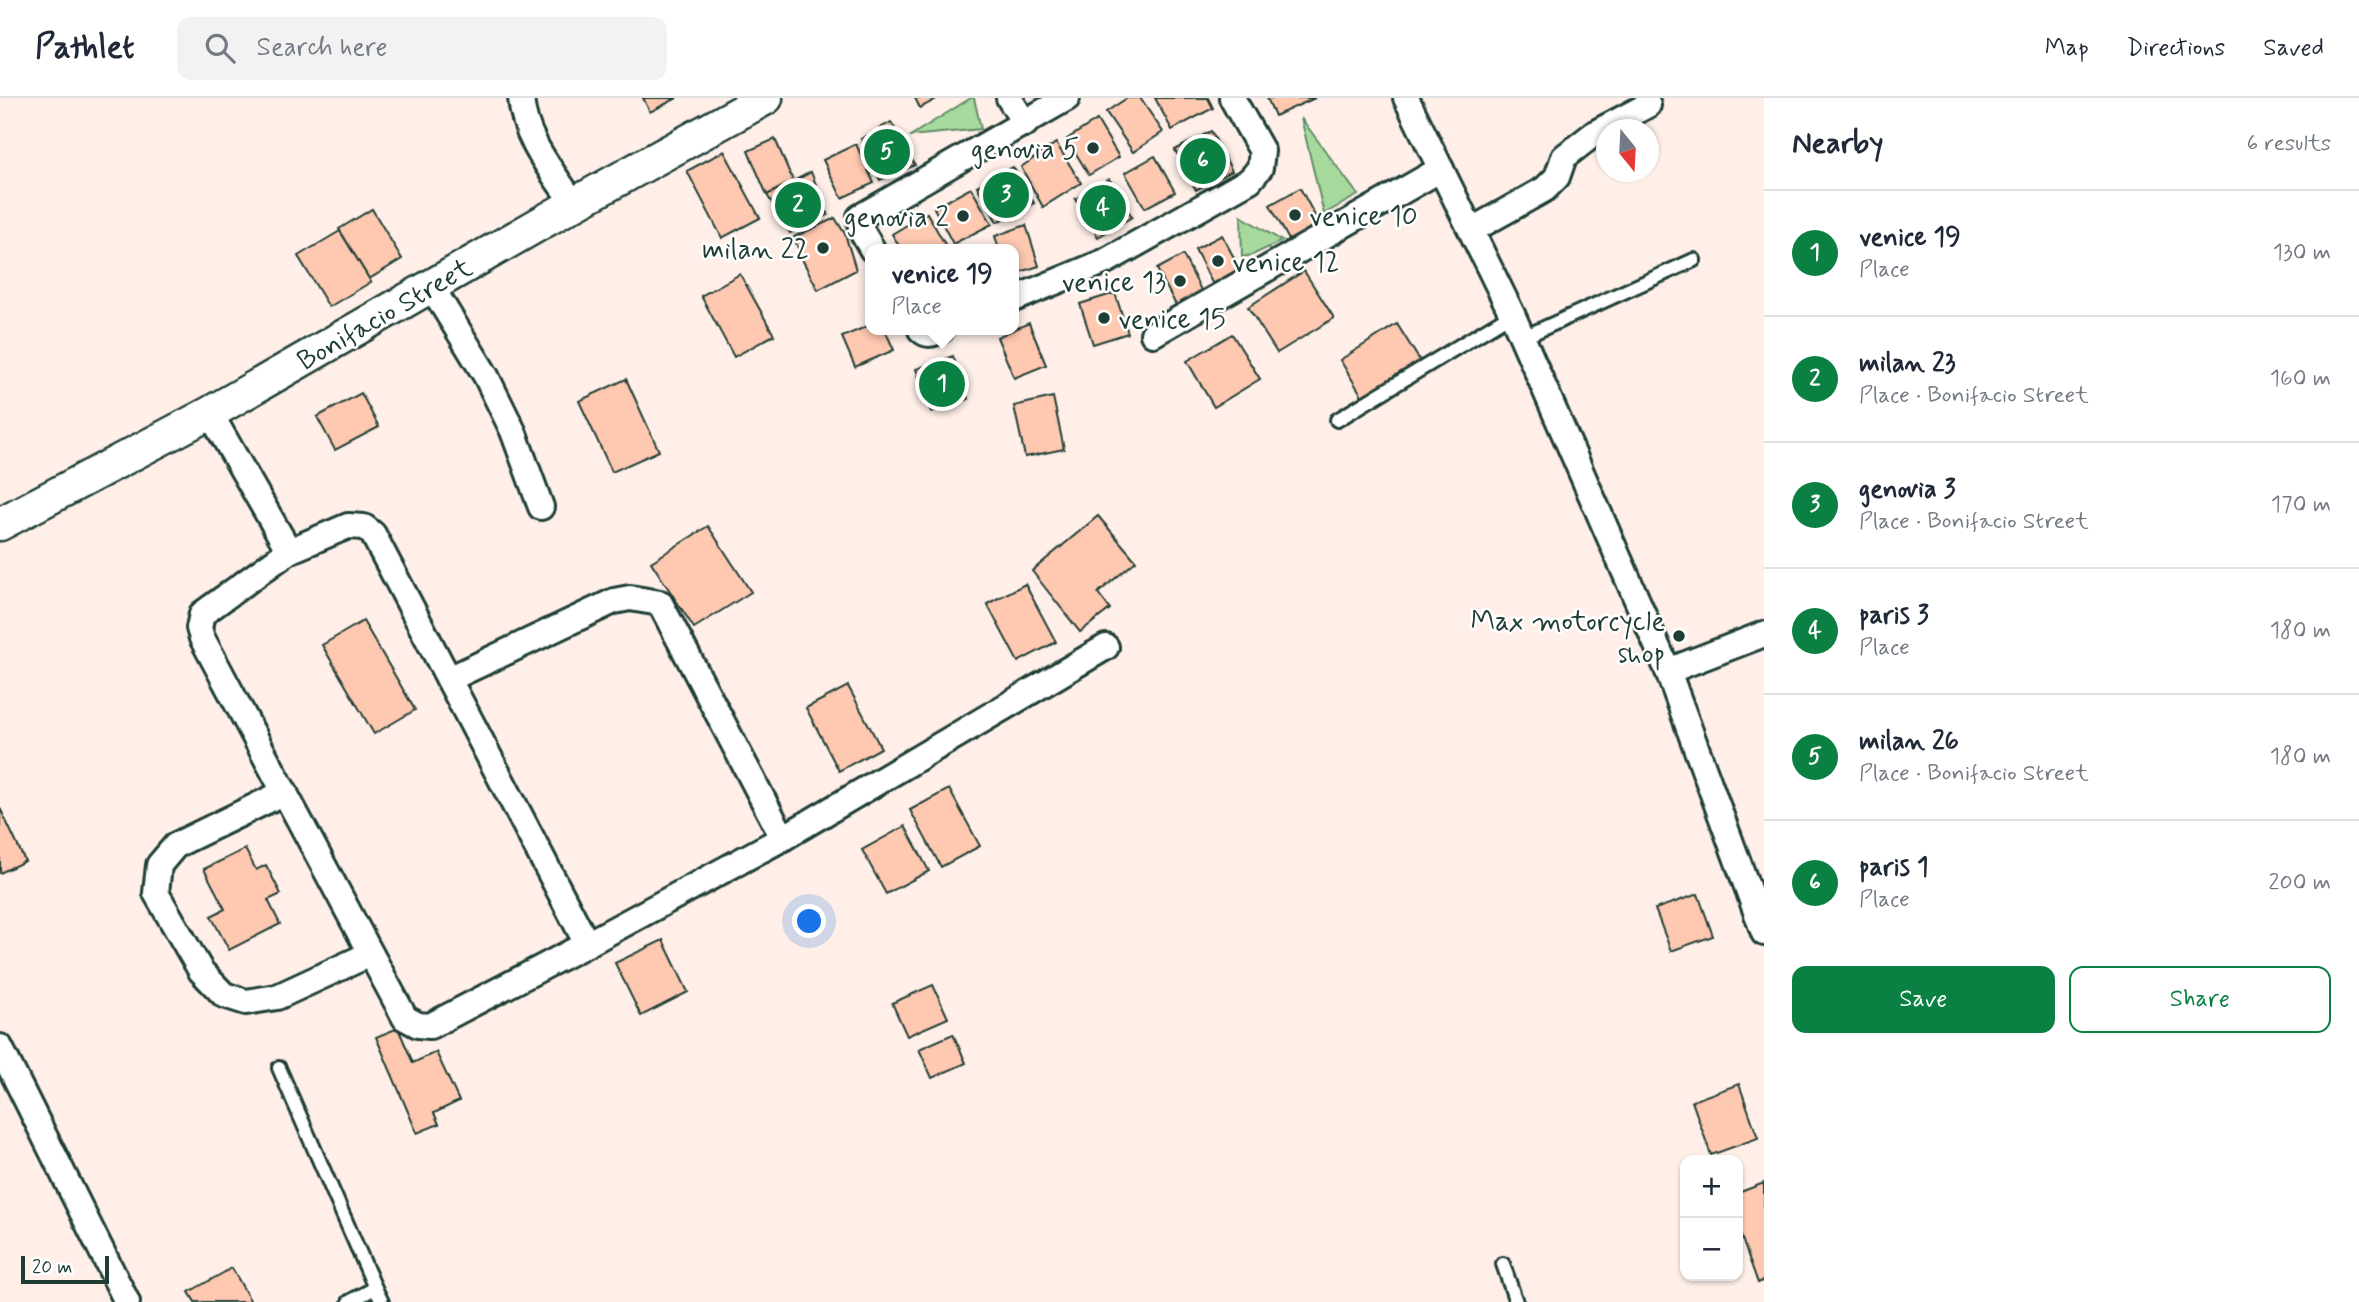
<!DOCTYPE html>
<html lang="en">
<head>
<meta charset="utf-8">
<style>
  :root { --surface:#fff; --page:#f2f2f3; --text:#1f2937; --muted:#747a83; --line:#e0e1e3; --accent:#0b8043 }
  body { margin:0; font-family:Mynerve,sans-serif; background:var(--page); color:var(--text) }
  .controls { position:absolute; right:21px; bottom:21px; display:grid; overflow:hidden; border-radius:14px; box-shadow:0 2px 5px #0004 }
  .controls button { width:63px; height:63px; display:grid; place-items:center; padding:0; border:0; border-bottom:2px solid var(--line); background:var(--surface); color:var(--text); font:35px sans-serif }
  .compass { position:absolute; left:1596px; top:21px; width:63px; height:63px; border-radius:50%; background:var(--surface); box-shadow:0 2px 5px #0004; rotate:162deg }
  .scale { position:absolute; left:21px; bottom:18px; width:88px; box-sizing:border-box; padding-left:7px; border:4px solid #1f3d34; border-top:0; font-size:19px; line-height:24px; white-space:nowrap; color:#1f3d34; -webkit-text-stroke:5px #fff; paint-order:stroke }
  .you { position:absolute; left:810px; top:824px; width:24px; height:24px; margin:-18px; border:5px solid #fff; border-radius:50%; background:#1a73e8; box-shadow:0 0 0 10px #1a73e833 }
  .badge { display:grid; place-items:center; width:46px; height:46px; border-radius:50%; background:var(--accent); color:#fff; font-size:23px; font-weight:700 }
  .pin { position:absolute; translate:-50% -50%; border:4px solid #fff; box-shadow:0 2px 7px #0006 }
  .popup { position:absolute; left:865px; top:146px; width:154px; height:91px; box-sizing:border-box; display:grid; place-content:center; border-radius:14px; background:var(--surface); filter:drop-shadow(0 2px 5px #0005); font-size:23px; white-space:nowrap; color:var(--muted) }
  .popup b { font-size:26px; color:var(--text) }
  .popup::after { content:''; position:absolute; left:50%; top:100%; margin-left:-14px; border:14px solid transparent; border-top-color:var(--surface) }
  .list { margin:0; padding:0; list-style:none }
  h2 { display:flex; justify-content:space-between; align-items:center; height:91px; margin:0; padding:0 28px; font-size:30px }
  h2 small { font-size:23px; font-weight:400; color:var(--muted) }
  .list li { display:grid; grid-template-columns:46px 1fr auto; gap:21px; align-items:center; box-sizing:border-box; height:126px; padding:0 28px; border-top:2px solid var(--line) }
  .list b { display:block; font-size:26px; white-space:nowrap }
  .list p { margin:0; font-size:23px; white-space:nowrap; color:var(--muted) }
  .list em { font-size:23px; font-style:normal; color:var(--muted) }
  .actions { display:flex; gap:14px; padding:21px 28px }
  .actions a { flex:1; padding:16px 0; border:2px solid var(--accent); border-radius:14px; text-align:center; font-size:24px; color:var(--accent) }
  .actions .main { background:var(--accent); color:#fff }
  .icon { flex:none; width:38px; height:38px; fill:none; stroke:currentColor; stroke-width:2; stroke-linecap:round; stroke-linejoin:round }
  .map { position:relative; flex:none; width:1764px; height:1204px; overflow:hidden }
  header { display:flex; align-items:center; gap:42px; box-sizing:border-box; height:98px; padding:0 35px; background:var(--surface); border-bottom:2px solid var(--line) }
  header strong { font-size:33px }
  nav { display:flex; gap:38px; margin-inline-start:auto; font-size:24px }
  .search { width:490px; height:63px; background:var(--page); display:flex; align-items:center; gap:18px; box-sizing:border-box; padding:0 24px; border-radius:14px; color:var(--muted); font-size:26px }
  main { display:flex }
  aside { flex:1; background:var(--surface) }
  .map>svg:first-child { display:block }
  .green { fill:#a6da9d; stroke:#628c68; stroke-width:2 }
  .building { fill:#ffc9b1; stroke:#1f3d34; stroke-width:2 }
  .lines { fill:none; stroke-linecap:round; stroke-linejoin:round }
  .service-casing { stroke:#1f3d34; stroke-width:18 }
  .minor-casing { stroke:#1f3d34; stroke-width:30 }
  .tertiary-casing { stroke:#1f3d34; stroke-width:37 }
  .service { stroke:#fff; stroke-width:12 }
  .minor { stroke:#fff; stroke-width:24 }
  .tertiary { stroke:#fff; stroke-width:32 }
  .poi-dot { fill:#1f3d34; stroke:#fff; stroke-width:2.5 }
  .labels { text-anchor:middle; stroke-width:5; stroke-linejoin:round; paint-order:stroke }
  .poi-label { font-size:28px; fill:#1f3d34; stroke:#fff; text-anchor:end }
  .street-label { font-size:28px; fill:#1f3d34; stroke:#fff }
</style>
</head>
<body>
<header>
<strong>Pathlet</strong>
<div class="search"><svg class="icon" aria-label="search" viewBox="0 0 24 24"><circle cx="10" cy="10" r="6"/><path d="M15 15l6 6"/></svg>Search here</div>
<nav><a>Map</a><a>Directions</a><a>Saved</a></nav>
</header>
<main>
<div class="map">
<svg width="1764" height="1204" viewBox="0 0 1764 1204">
  <rect width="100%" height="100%" fill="#ffefe8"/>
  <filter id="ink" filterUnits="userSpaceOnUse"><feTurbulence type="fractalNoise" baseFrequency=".0143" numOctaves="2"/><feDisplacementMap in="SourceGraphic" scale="14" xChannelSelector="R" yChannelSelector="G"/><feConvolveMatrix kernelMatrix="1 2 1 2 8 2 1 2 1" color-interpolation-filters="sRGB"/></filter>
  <g filter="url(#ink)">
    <g class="green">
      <path d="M971,0H974L981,31L910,38Z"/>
      <path d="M1301,20L1358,97L1324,116Z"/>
      <path d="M1241,118L1282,143L1252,157L1242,159Z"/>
    </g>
    <g class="building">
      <path d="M643,0H677L650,14Z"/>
      <path d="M915,0H938L920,10Z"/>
      <path d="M1127,0H1140L1163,34L1133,54L1106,14Z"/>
      <path d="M1155,0H1208L1213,10L1172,32Z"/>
      <path d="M1267,0H1315L1275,18Z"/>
      <path d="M1097,22L1119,59L1089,77L1067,41Z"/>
      <path d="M891,24L915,67L880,82L861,41Z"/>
      <path d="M1211,33L1232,73L1196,92L1175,52Z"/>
      <path d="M775,41L794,85L767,97L748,53Z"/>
      <path d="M1056,45L1081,85L1043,109L1021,69Z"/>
      <path d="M856,46L874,85L842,100L823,62Z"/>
      <path d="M724,53L760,120L722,140L687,73Z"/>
      <path d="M1155,58L1175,94L1145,110L1125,75Z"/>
      <path d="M1013,69L1034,105L997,124L977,88Z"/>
      <path d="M811,74L828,117L790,135L767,97Z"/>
      <path d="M1109,81L1132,119L1098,139L1075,101Z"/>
      <path d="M971,90L992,126L953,146L934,110Z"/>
      <path d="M1300,90L1320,127L1290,144L1270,107Z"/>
      <path d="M372,111L402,161L369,181L339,131Z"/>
      <path d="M927,115L946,148L940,151H901L892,136Z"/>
      <path d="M835,120L845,136L856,172L818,192L802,161L794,139Z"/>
      <path d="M1026,127L1039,168L1014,176V151H999L995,138Z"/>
      <path d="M340,133L371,184L329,209L298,158Z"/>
      <path d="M1222,137L1242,175L1214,189L1195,151Z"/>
      <path d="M1183,157L1203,196L1177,209L1157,171Z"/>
      <path d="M1304,173L1334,220L1277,255L1248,209Z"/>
      <path d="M740,176L774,237L734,259L701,198Z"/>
      <path d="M1115,195L1128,235L1093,246L1080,206Z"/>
      <path d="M1029,225L1046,267L1014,280L997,239Z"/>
      <path d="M1397,226L1422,266L1364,301L1340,262Z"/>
      <path d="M870,227V232H885L894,252L855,269L842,239Z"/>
      <path d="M1232,236L1260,281L1214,309L1187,263Z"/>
      <path d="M953,258L968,301L931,314L916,271Z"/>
      <path d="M626,281L659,353L612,374L579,303Z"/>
      <path d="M361,295L379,329L335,352L317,319Z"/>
      <path d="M1053,299L1064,351L1025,359L1014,308Z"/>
      <path d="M1098,418L1136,463L1098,495L1110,511L1080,534L1032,473Z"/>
      <path d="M708,428L751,494L694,530L651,464Z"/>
      <path d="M1025,486L1056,544L1018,564L987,506Z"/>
      <path d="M363,523L415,612L374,636L322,547Z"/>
      <path d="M848,588L881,650L839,673L806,610Z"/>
      <path d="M949,691L980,748L941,769L910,712Z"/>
      <path d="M0,710L25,763L0,775Z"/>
      <path d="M905,728L929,773L886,796L862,752Z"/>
      <path d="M245,751L256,772L266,767L281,796L268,802L280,826L229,852L211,818L225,811L204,771Z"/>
      <path d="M1698,796L1713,838L1671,853L1655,811Z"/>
      <path d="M663,842L688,894L641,918L615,865Z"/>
      <path d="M933,887L948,920L907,938L892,905Z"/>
      <path d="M398,930L413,965L436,954L459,1003L434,1015L439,1026L417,1035L376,939Z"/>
      <path d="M953,936L966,965L932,980L919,951Z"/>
      <path d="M1739,986L1758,1040L1711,1057L1692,1003Z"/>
      <path d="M1764,1085V1182L1758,1185L1738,1130V1095Z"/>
      <path d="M232,1170L251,1204H195L189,1194Z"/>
    </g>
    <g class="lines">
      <g class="service-casing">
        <g id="service">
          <path d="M1522,240L1694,162"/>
          <path d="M1337,322L1512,216"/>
          <path d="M279,970L375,1190"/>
          <path d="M1503,1166L1516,1204"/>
          <path d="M349,1204L375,1190L382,1204"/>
        </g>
      </g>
      <g class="minor-casing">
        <g id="minor">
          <path d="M521,0C524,41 552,73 574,106"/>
          <path d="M1009,0L1025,26"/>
          <path d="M1406,0L1512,216L1668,573L1764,835"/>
          <path d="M1472,132L1545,91L1557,79L1564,59L1595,35L1648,7"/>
          <path d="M872,151L861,132L860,119L1067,0"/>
          <path d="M431,188L486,278L513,333L541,409"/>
          <path d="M1014,201L1106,163L1250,82L1260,70L1262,53L1232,0"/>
          <path d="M921,232C928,239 934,235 941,232"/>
          <path d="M1153,236L1441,71"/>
          <path d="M210,315L289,453"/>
          <path d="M1668,573L1764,536"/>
          <path d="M449,581L614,503L630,500L660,505L783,740"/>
          <path d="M285,694L176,747L159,767L156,795L201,873L224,897L246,904L277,899L370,856"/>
          <path d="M587,846L373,436L364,429L348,428L289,453L202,516L199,530L202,540L405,920L418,927L430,928L587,846L783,740L1106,549"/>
          <path d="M0,949L127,1204"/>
        </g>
      </g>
      <g class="tertiary-casing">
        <path id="tertiary" d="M0,426L210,315L574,106L766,0"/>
      </g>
      <use href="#service" class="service"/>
      <use href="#minor" class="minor"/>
      <use href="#tertiary" class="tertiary"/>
    </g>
  </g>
  <g class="poi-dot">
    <circle cx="1093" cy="50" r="7"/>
    <circle cx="1295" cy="117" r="7"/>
    <circle cx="963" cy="118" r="7"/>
    <circle cx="823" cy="150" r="7"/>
    <circle cx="1218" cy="163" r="7"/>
    <circle cx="1180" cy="183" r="7"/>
    <circle cx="1104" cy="220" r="7"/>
    <circle cx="1679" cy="538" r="7"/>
  </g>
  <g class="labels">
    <g class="poi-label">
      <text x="1079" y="60">genovia 5</text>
      <text x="1309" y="127" text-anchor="start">venice 10</text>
      <text x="949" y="128">genovia 2</text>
      <text x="809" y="160">milan 22</text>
      <text x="1232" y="173" text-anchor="start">venice 12</text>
      <text x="1166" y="193">venice 13</text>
      <text x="1118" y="230" text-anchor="start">venice 15</text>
      <text x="1665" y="532">Max motorcycle<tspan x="1665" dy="32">shop</tspan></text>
    </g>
    <g class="street-label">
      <text transform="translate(384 215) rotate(-30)" y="10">Bonifacio Street</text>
    </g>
  </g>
</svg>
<div class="controls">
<button>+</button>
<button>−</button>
</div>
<svg class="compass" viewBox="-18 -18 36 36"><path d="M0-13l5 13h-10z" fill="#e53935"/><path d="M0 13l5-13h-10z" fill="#747a83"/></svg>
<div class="scale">20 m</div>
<div class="you"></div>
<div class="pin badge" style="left:942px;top:286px">1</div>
<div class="popup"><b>venice 19</b>Place</div>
<div class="pin badge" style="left:798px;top:107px">2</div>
<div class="pin badge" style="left:1006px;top:97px">3</div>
<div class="pin badge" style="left:1103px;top:110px">4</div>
<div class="pin badge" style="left:887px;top:54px">5</div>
<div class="pin badge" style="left:1203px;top:63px">6</div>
</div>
<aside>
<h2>Nearby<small>6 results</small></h2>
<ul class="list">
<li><span class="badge">1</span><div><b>venice 19</b><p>Place</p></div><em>130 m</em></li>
<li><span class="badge">2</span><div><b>milan 23</b><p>Place · Bonifacio Street</p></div><em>160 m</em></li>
<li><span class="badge">3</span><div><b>genovia 3</b><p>Place · Bonifacio Street</p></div><em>170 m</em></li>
<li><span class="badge">4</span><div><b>paris 3</b><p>Place</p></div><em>180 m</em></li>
<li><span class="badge">5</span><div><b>milan 26</b><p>Place · Bonifacio Street</p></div><em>180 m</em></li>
<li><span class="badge">6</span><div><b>paris 1</b><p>Place</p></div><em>200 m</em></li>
</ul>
<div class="actions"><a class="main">Save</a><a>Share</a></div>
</aside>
</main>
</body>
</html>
